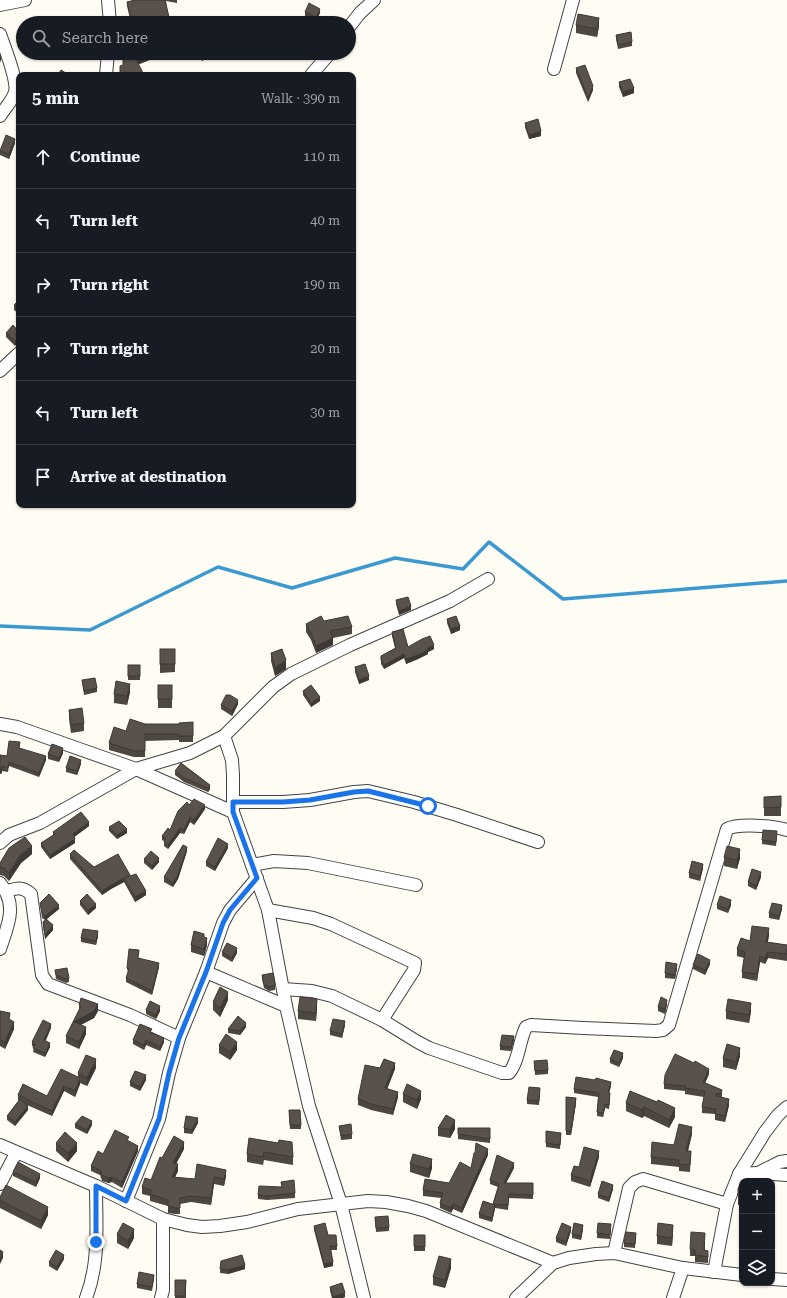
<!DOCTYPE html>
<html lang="en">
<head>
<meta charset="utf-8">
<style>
  :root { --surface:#171b24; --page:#20242c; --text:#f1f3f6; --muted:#9ea1a6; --line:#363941 }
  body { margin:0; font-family:"Roboto Serif",serif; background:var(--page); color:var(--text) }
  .controls { position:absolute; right:12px; bottom:12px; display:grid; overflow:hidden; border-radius:8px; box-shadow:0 1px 3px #0004 }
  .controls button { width:36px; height:36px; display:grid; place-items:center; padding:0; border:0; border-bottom:1px solid var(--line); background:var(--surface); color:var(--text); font:20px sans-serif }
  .stop { position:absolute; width:12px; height:12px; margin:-9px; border:3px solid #1a73e8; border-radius:50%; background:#fff }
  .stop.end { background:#1a73e8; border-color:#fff; box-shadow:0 1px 4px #0008 }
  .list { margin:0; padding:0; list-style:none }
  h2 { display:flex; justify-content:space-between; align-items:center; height:52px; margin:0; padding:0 16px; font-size:17px }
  h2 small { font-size:13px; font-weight:400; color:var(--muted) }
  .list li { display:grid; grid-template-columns:26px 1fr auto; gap:12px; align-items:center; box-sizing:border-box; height:64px; padding:0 16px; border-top:1px solid var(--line) }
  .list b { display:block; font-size:15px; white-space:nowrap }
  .list em { font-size:13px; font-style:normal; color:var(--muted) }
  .icon { flex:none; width:22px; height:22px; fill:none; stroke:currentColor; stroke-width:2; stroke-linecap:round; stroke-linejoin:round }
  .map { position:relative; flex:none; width:787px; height:1298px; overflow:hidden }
  .search { position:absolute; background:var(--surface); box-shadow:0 1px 3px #0004; left:16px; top:16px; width:340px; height:44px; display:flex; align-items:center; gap:10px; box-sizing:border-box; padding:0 14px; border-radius:22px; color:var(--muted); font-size:15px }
  .panel { position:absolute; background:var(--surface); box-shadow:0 1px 3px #0004; left:16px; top:72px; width:340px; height:436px; border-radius:8px }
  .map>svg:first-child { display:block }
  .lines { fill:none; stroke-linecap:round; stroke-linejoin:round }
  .stream { stroke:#3b99d1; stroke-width:3.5 }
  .street-casing { stroke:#434343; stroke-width:14 }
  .street { stroke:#fff; stroke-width:12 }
  .wall { fill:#4d4641 }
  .shaded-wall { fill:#3e3935 }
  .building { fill:#59514c; stroke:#3e3935 }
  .route { stroke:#1a73e8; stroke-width:5 }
</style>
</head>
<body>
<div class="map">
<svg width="787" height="1298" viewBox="0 0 787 1298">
  <rect width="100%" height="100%" fill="#fffcf3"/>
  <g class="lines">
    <path class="stream" d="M0,626L90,630L218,567L292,588L395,558L463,569L489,542L563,599L787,581"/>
    <g class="street-casing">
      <g id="street">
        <path d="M108,0L110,23"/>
        <path d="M0,5L25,0"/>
        <path d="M349,27L360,13L374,0"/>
        <path d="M0,34C4,46 18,80 15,92C13,100 5,108 0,116"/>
        <path d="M554,69L573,0"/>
        <path d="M106,75L108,53"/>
        <path d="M311,75L330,53"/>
        <path d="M0,371L19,353"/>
        <path d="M0,724L17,727L136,769L233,812"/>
        <path d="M224,736L232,760L233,775V812L268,910L286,1006L309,1106L341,1204L364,1298"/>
        <path d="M233,802H283L310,800L354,792L368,791L414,802L457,815L538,842"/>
        <path d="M0,843L9,835L40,823L136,769L190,753L224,736L273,687L291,674L350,645L450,601L488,579"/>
        <path d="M252,865L274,861L308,863L416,885"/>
        <path d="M0,883C18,905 8,925 0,949"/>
        <path d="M7,891C17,888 22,886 31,894L42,975L48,984L130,1015L179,1038"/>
        <path d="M268,910L313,918L331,924L415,963L414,970L382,1020"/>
        <path d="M206,972L286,1006"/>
        <path d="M283,989L312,991L332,996L382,1020L416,1041L429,1048L502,1073H509C519,1061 519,1041 526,1027L531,1025L583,1028L656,1031L663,1030L669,1025L727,829C738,823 775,826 787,830"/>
        <path d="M0,1145L96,1186L163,1219L187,1225L202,1227L220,1226L247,1222L298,1209L368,1201L386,1202L408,1206L426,1211L553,1263"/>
        <path d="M758,1173L780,1162L787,1161"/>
        <path d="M739,1174L757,1173L787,1175"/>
        <path d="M0,1184L16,1153"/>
        <path d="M126,1201L159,1119L169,1073L179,1038L206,972L223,923L230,910L257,878"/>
        <path d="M614,1253L629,1188L635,1182L643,1179L727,1204"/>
        <path d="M714,1272L727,1204L739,1174L765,1132L778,1115L787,1107"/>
        <path d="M772,1279L787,1280"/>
        <path d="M86,1298C100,1262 96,1224 96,1186"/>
        <path d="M161,1298L163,1290V1219"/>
        <path d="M516,1298L553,1263L569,1258L596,1254L614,1253L683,1268L742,1275"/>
        <path d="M673,1298L683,1268"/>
      </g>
    </g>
    <use href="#street" class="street"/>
  </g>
  <g class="wall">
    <path d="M135,0H177V3L166,1L169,21L161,23H131L127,6V2Z"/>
    <path d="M305,12L320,13L316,21L305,16Z"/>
    <path d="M576,25L599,26L597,37L576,33Z"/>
    <path d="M616,35L632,42V46L618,49L616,39Z"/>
    <path d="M170,53H182V56L174,60Z"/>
    <path d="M196,53H214L202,61Z"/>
    <path d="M576,68L593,90L588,102L576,73Z"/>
    <path d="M619,82L634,93L623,97L619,87Z"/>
    <path d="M525,123L541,136L529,139L525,127Z"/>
    <path d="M15,143L9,159L0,155V151Z"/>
    <path d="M19,300V314L14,310V305Z"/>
    <path d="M19,332L15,346L6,337V333Z"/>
    <path d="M396,600L411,610L399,615L396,604Z"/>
    <path d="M447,619L460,630L451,634L447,623Z"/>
    <path d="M324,621L352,627V634L333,638V645L316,653L311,640L306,632V624Z"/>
    <path d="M392,632L408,647L434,649L428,652V654L418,659L406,664L404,658L384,669L381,664V656L395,648L392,636Z"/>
    <path d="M160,649L175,664V672L160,673Z"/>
    <path d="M271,653L286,669L275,676L271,661Z"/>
    <rect x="128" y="665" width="12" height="15"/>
    <path d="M355,667L369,680L359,684L355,672Z"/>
    <path d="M82,680L97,688V692L84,695Z"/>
    <path d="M158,685L172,699V708H158Z"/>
    <path d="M303,691L320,701L311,707L303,695Z"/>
    <path d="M130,692L127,705L114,703V694Z"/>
    <path d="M238,704L232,716L221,709V705Z"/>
    <path d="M69,710L84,723V731L71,733L69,719Z"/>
    <path d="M193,722V742H179V740L145,741V757H134L109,750V743L126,731L145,724H179Z"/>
    <path d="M19,748L46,760L39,777L9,766L8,772L2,771V773L0,774V755L7,756Z"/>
    <path d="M63,753L59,762L48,759V754Z"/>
    <path d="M81,764L77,775L66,772V768Z"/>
    <path d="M175,771L210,789L208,792L184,782L175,775Z"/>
    <path d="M764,797L781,807V816H764Z"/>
    <path d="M189,805L205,809L194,825L190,822L184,834L180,833L168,849L164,846V841L162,840V836L170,830Z"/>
    <path d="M89,826L74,837L75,843L50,859L41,847V843L53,836V832Z"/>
    <path d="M109,827L127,833L117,839L109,831Z"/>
    <path d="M777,836L776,846L762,844V840Z"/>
    <path d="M228,848L215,871L206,866V862Z"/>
    <path d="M187,851L178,879L173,887L164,882V877Z"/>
    <path d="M32,854L21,863L9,881L4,876L0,875V863Z"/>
    <path d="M70,854L94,867L130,876L146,895L135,902L124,882L111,889L102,895L70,859Z"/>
    <path d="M724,857L740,858L737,869L724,866Z"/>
    <path d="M144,859L159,862L152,870L144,863Z"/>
    <path d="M703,868L700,881L689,878V873Z"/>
    <path d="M761,877L756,890L748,886V882Z"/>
    <path d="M80,901L96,908L88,915L80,905Z"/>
    <path d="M40,903L59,909L47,919L53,930L45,939L43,926V922L45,920L42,918Z"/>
    <path d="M717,905H731L728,913L717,909Z"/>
    <path d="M782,909L779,920L769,918V913Z"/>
    <path d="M769,935L768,942L787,945V961L768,958L765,964L760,962L757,981L742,978V972L744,958L737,956V949L750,941Z"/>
    <path d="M98,936L96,945L81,942V938Z"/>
    <path d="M204,937L207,945L204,956L191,952V945Z"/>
    <path d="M222,952L237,953L232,962L222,956Z"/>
    <path d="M138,958L159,967L152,995L126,982V978L128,973L127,968Z"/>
    <path d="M710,964L705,975L693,969V965Z"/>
    <path d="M677,968L675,979L665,978V973Z"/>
    <path d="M55,970L69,978V982L66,983L56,979Z"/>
    <path d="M262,975L275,985V990L269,991L264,988L262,979Z"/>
    <path d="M228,1000L220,1017L213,1010V1002Z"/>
    <path d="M667,1004L665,1014L658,1011V1007Z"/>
    <path d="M79,1005L98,1011L94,1018L81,1025L86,1034L79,1049L66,1043V1036L79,1010Z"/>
    <path d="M317,1007L316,1021L298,1019V1011Z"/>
    <path d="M146,1010L160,1011L156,1019L146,1014Z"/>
    <path d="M0,1011L14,1029L5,1049L0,1046Z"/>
    <path d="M726,1011H751L749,1023L726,1019Z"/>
    <path d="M345,1025L342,1038L330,1035V1031Z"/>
    <path d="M246,1027L240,1035L228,1033V1029Z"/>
    <path d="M51,1028L45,1041L50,1047L45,1057L33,1052L34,1047L32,1046V1042Z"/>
    <path d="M152,1032L164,1042L160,1051L146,1045L144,1050L133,1044V1040Z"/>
    <path d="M514,1040L511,1051L500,1050V1046Z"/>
    <path d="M219,1045L237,1050L230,1060L219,1053Z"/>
    <path d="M740,1056L736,1070L723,1067V1058Z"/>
    <path d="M623,1058L619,1067L610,1063V1059Z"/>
    <path d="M534,1061L548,1070V1074L535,1075Z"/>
    <path d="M96,1068L87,1086L80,1083V1084L75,1097L64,1091L52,1116L27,1105L28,1110L15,1126L7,1120V1116L19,1101H18V1095L47,1096L78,1077V1073Z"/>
    <path d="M380,1068L395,1069L387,1089L398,1097L393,1115L371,1110L358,1105V1099Z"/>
    <path d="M709,1074L705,1083L722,1090V1098L729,1105L725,1122L715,1120V1114L702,1113V1107L704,1097L685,1094V1091L664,1089V1084Z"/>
    <path d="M146,1080L140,1091L130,1086V1082Z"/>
    <path d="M611,1086L609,1093L610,1097L609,1109L605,1108L603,1117L597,1116L598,1097L574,1093V1089Z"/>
    <path d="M630,1091L675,1117L669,1128L644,1116L642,1118L626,1111V1103Z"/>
    <path d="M540,1092L539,1105L527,1104V1100Z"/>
    <path d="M403,1094L421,1099L417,1109L403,1102Z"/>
    <path d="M566,1097L576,1103L571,1135H566Z"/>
    <path d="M289,1110L301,1125V1129H290Z"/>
    <path d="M198,1123L192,1134L184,1133V1128Z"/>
    <path d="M75,1124L92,1125L87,1134L75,1128Z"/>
    <path d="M339,1126L352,1134V1139L341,1140Z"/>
    <path d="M438,1128L455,1129L450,1138L438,1136Z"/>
    <path d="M490,1128V1143L458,1139V1134Z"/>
    <path d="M546,1131L561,1138L560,1149L546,1147Z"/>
    <path d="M692,1134L688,1151H691L690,1172L679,1171V1167L651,1164V1157Z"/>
    <path d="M249,1138L293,1157V1165L264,1160L263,1165L247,1162V1154Z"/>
    <path d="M129,1141L138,1151L122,1188L112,1182L108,1183L102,1181L100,1175L91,1171V1166L103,1154Z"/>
    <path d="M56,1143L77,1151L68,1162L56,1151Z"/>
    <path d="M184,1149L176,1164L178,1171L175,1177L195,1179L226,1176L224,1186L214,1184L211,1205L191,1202L180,1204V1214H175L168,1213V1206L150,1201V1196L142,1194V1187L151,1180L162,1158Z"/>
    <path d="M488,1155L462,1213L453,1209L451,1213L440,1208V1203L441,1198L423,1196V1190L449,1183L471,1168Z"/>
    <path d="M599,1157L590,1187L571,1181V1175L579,1167Z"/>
    <path d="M410,1164L432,1168L429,1178L410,1172Z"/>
    <path d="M514,1168L506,1183H533V1199L509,1198L508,1210L495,1208L492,1222L479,1218V1214L493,1204L498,1187L490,1184V1180Z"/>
    <path d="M13,1172L40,1178L36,1187L13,1176Z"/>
    <path d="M281,1182L295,1193V1198L267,1200L258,1199V1195L282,1187Z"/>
    <path d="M742,1184V1205H738V1189Z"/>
    <path d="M613,1189L609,1202L598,1198V1194Z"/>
    <path d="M0,1200L48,1215L41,1229L0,1208Z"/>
    <path d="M375,1217L389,1227V1231L376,1232Z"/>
    <path d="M314,1226L328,1235L337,1246V1250H331L333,1266L324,1268L314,1230Z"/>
    <path d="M583,1229L581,1240L572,1238V1234Z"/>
    <path d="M611,1229L610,1239L597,1238V1233Z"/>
    <path d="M571,1231L566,1246L556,1242V1238Z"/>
    <path d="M673,1233L672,1246L657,1244V1236Z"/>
    <path d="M117,1234L134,1238L128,1249L117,1243Z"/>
    <rect x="414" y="1235" width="11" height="16"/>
    <path d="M636,1237L635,1248L624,1247V1243Z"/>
    <path d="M705,1240V1250L708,1251V1263L695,1262V1256H690V1249Z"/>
    <path d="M64,1259L57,1271L49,1266V1262Z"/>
    <path d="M221,1261L245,1269L228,1274L220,1273Z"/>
    <path d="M451,1268L445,1288L433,1285V1277Z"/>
    <path d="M154,1279L152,1291L137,1288V1284Z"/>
    <rect x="175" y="1280" width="11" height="18"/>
    <path d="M330,1287L345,1297L342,1298H332L330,1291Z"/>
  </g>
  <g class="shaded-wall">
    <path d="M320,9V13L316,21V17Z"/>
    <path d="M169,17V21L161,23H143Z"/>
    <path d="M599,18V26L597,37V29Z"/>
    <path d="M1,53V60L0,63V57Z"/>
    <path d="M175,53H182V56L174,60V54Z"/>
    <path d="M202,53H214L202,61Z"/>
    <path d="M150,56V60L137,65V61Z"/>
    <path d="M593,86V90L588,102V98Z"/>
    <path d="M634,88V93L623,97V92Z"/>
    <path d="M541,131V136L529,139V135Z"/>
    <path d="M15,139V143L9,159V154Z"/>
    <path d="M19,337V341L15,346V341Z"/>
    <path d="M411,606V610L399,615V611Z"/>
    <path d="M460,626V630L451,634V629Z"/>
    <path d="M333,638V645L316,653V646Z"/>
    <path d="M434,645V649L428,652V654L418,659L406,664V659L427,648Z"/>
    <path d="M404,654V658L384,669V665Z"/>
    <path d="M286,660V669L275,676V668Z"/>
    <path d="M369,676V680L359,684V680Z"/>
    <path d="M130,684V692L127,705V696Z"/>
    <path d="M320,697V701L311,707V703Z"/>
    <path d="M238,700V704L232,716V711Z"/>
    <path d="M63,748V753L59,762V758Z"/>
    <path d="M46,756V760L39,777V773Z"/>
    <path d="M81,760V764L77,775V771Z"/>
    <path d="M2,768V773L0,774V770Z"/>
    <path d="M210,785V789L208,792V788Z"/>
    <path d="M205,805V809L194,825V820Z"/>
    <path d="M190,817V822L184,834V830Z"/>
    <path d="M89,822V826L73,838V834Z"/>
    <path d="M180,828V833L168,849V845Z"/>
    <path d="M127,829V833L117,839V835Z"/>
    <path d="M75,839V843L50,859V855Z"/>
    <path d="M228,844V848L215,871V867Z"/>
    <path d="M32,846V854L21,863L9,881V873L21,854Z"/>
    <path d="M187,847V851L178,879L173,887V883Z"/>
    <path d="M740,849V858L737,869V860Z"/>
    <path d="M159,858V862L152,870V866Z"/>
    <path d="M703,864V868L700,881V876Z"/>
    <path d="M761,872V877L756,890V886Z"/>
    <path d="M124,878V882L111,889L102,895V891L111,885Z"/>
    <path d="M146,891V895L135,902V897Z"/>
    <path d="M731,900V905L728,913V909Z"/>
    <path d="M96,904V908L88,915V910Z"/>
    <path d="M59,905V909L45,920V916Z"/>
    <path d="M782,905V909L779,920V916Z"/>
    <path d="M53,925V930L45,939V935Z"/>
    <path d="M769,928V935L766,949V942Z"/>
    <path d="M98,931V936L96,945V941Z"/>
    <path d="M207,938V945L204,956V949Z"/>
    <path d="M237,948V953L232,962V958Z"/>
    <path d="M768,952V958L765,964V958Z"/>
    <path d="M760,956V962L757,981V974Z"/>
    <path d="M710,960V964L705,975V970Z"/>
    <path d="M159,963V967L152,995V991Z"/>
    <path d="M677,964V968L675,979V975Z"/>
    <path d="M228,992V1000L220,1017V1008Z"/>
    <path d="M317,999V1007L316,1021V1013Z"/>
    <path d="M667,1000V1004L665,1014V1009Z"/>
    <path d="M751,1003V1011L749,1023V1015Z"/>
    <path d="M98,1004V1011L94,1018L74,1028V1022Z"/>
    <path d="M160,1006V1011L156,1019V1015Z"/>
    <path d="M345,1021V1025L342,1038V1034Z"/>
    <path d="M14,1022V1029L5,1049V1042Z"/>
    <path d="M246,1023V1027L240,1035V1031Z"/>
    <path d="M51,1024V1028L44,1045V1040Z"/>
    <path d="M86,1027V1034L79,1049V1042Z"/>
    <path d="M514,1036V1040L511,1051V1047Z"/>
    <path d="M164,1038V1042L160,1051V1047Z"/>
    <path d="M146,1040V1045L144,1050V1045Z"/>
    <path d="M237,1042V1050L230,1060V1052Z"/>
    <path d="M50,1043V1047L45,1057V1053Z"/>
    <path d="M740,1048V1056L736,1070V1062Z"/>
    <path d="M623,1053V1058L619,1067V1063Z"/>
    <path d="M96,1059V1068L87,1086V1078Z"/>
    <path d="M395,1063V1069L385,1094V1088Z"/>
    <path d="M709,1069V1074L703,1088V1082Z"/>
    <path d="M146,1075V1080L140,1091V1087Z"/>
    <path d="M80,1078V1084L75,1097V1091Z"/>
    <path d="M611,1082V1086L608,1097V1093Z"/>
    <path d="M64,1086V1091L52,1116V1111Z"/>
    <path d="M421,1091V1099L417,1109V1100Z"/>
    <path d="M398,1092V1097L393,1115V1109Z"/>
    <path d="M576,1098V1103L571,1135V1131Z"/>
    <path d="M729,1099V1105L725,1122V1116Z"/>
    <path d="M605,1104V1108L603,1117V1113Z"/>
    <path d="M28,1106V1110L15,1126V1122Z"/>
    <path d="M644,1107V1116L642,1118V1110Z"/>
    <path d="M675,1108V1117L669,1128V1120Z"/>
    <path d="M198,1118V1123L192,1134V1130Z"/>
    <path d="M455,1120V1129L450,1138V1129Z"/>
    <path d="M92,1121V1125L87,1134V1130Z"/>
    <path d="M692,1127V1134L686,1158V1151Z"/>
    <path d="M184,1142V1149L173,1169V1163Z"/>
    <path d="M77,1143V1151L68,1162V1153Z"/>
    <path d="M138,1146V1151L122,1188V1182Z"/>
    <path d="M488,1149V1155L462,1213V1208Z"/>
    <path d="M599,1151V1157L590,1187V1181Z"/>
    <path d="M432,1159V1168L429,1178V1169Z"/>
    <path d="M514,1163V1168L504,1187V1183Z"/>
    <path d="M178,1164V1171L172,1184V1177Z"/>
    <path d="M226,1170V1176L224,1186V1179Z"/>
    <path d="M40,1174V1178L36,1187V1182Z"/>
    <path d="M112,1177V1182L108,1183V1178Z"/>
    <path d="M214,1177V1184L211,1205V1198Z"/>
    <path d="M613,1185V1189L609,1202V1198Z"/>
    <path d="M453,1204V1209L451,1213V1208Z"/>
    <path d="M495,1205V1209L492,1222V1218Z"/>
    <path d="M48,1207V1215L41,1229V1221Z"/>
    <path d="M583,1225V1229L581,1240V1236Z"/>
    <path d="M673,1225V1233L672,1246V1238Z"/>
    <path d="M571,1227V1231L566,1246V1242Z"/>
    <path d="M134,1229V1238L128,1249V1241Z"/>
    <path d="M3,1252V1258L0,1264V1258Z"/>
    <path d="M64,1255V1259L57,1271V1267Z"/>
    <path d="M451,1259V1268L445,1288V1280Z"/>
    <path d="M333,1262V1266L324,1268V1264Z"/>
    <path d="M245,1265V1269L228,1274V1270Z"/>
    <path d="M345,1293V1297L342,1298H333V1297Z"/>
  </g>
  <g class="building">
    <path d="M135,0H165L169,17L143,23H132L127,2Z"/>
    <path d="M309,3L320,9L316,17L305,12Z"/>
    <path d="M578,14L599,18L597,29L576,25Z"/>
    <path d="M318,19L323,23H315Z"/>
    <path d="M631,32L632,42L618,45L616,35Z"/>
    <path d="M123,53H148L150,56L137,61L144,75H120V66L123,65Z"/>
    <path d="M585,65L593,86L588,98L576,68Z"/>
    <path d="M61,70L69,75H58Z"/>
    <path d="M630,79L634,88L623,92L619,82Z"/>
    <path d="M538,119L541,131L529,135L525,123Z"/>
    <path d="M6,135L15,139L9,154L0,151Z"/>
    <path d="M19,300V310L14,305Z"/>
    <path d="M13,325L19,332V337L15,341L6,333Z"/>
    <path d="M408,597L411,606L399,611L396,600Z"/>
    <path d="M321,616L324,621L348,616L352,627L330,631L333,638L316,646L311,633L306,624Z"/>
    <path d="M456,616L460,626L451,629L447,619Z"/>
    <path d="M403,629L408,647L422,639L430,636L434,645L427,648L428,650L418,655L406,659L404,654L384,665L381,660V656L396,648L392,632Z"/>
    <rect x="160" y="649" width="15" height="15"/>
    <path d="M282,649L286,660L275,668L271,653Z"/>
    <path d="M365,664L369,676L359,680L355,667Z"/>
    <rect x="128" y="665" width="12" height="11"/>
    <path d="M95,678L97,688L84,691L82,680Z"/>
    <path d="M116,681L130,684L127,696L114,694Z"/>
    <rect x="158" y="685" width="14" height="14"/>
    <path d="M311,685L320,697L311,703L303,691Z"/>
    <path d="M226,695H230L238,700L232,711L221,705Z"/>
    <path d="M82,708L84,723L71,725L69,710Z"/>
    <path d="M130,719L145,724H179V723L193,722V736H179V734H145V751H134L109,743L114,727L126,731Z"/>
    <path d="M9,741L20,742L19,748L46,756L39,773L9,762L8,768L2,766V768L0,770V755L7,756Z"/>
    <path d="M52,744L63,748L59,758L48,754Z"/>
    <path d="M70,756L81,760L77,771L66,768Z"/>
    <path d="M181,763L210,785L208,788L184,778L175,771Z"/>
    <path d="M781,796V807L764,808V797Z"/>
    <path d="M194,799L205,805L194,820L190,817L184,830L180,828L168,845L164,842L166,838L162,836L168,828L170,830L178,811L187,802L189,805Z"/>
    <path d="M81,812L89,822L73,834L75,839L50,855L41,843L55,834L53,832Z"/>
    <path d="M119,821L127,829L117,835L109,827Z"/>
    <path d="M763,830L777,831L776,842L762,840Z"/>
    <path d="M25,837L32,846L21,854L9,873L4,868L0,867V863L9,848Z"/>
    <path d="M218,838L228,844L215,867L206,862Z"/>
    <path d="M183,845L187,847L178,875L173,883L164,877Z"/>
    <path d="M727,846L740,849L737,860L724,857Z"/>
    <path d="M74,850L94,867L118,854L130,875L124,878L136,874L146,891L135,897L124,878L111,885L102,891L70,854Z"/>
    <path d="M151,851L159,858L152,866L144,859Z"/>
    <path d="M692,861L703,864L700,876L689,873Z"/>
    <path d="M752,869L761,872L756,886L748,882Z"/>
    <path d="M49,894L59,905L45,916L42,913L40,903Z"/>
    <path d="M87,894L96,904L88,910L80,901Z"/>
    <path d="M720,896L731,900L728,909L717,905Z"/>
    <path d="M772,903L782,905L779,916L769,913Z"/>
    <path d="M46,919L53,925L45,935L43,922Z"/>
    <path d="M752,926L769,928L766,942L787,945V954L768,952L765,958L760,956L757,974L742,972L745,952L737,949L741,938L750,941Z"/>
    <path d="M83,929L98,931L96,941L81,938Z"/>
    <path d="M194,931L204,934V937L207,938L204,949L191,945Z"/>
    <path d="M227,943L237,948L232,958L222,952Z"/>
    <path d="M129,949L139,950L138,958L159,963L152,991L126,978L129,969L127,968Z"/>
    <path d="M698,954L710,960L705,970L693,965Z"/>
    <path d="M666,962L677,964L675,975L665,973Z"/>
    <path d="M67,968L69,978L66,979L56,975L55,970Z"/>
    <path d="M273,973L275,985L269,987L264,984L262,975Z"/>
    <path d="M220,987L228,992L220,1008L213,1002Z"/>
    <path d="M300,997L317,999L316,1013L298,1011Z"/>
    <path d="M661,997L667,1000L665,1009L658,1007Z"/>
    <path d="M81,998L98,1004L94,1011L74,1022L86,1027L79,1042L66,1036L81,1006L79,1005Z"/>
    <path d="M728,999L751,1003L749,1015L726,1011Z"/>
    <path d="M150,1001L160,1006L156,1015L146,1010Z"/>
    <path d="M0,1011L10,1013L9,1019L14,1022L5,1042L0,1040Z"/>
    <path d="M238,1016L246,1023L240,1031L228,1029Z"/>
    <path d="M333,1019L345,1021L342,1034L330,1031Z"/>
    <path d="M43,1020L51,1024L44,1040L50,1043L45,1053L33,1048L35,1044L32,1042Z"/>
    <path d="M140,1024L152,1029L150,1032L164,1038L160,1047L146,1040L144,1045L133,1040Z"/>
    <path d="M226,1034L237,1042L230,1052L219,1045Z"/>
    <path d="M502,1035L514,1036L511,1047L500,1046Z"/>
    <path d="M727,1044L740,1048L736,1062L723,1058Z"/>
    <path d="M614,1050L623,1053L619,1063L610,1059Z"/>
    <path d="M675,1054L694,1063L695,1061L709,1069L703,1082L722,1090L721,1094L717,1093L716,1096L729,1099L725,1116L715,1114L716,1109L702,1107L705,1091L685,1088L686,1086L664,1084L665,1075Z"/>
    <path d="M86,1055L96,1059L87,1078L78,1073Z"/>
    <path d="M384,1059L395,1063L385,1088L398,1092L393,1109L371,1104L358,1099L365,1065L380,1068Z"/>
    <path d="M547,1060L548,1070L535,1071L534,1061Z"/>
    <path d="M61,1069L80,1078L75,1091L64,1086L52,1111L18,1095L23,1084L47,1096Z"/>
    <path d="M135,1071L146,1075L140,1087L130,1082Z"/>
    <path d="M576,1077L595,1080L596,1078L611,1082L608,1093H610L609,1105L605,1104L603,1113L597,1112L599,1093L574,1089Z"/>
    <path d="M407,1084L421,1091L417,1100L403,1094Z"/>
    <path d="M529,1087L540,1088L539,1101L527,1100Z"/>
    <path d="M630,1091L657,1102L658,1100L675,1108L669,1120L644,1107L642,1110L626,1103Z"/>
    <path d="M566,1097L576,1098L571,1131H566Z"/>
    <path d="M20,1099L28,1106L15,1122L7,1116Z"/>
    <path d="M289,1110H300L301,1125H290Z"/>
    <path d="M446,1115L455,1120L450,1129L438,1128Z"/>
    <path d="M82,1116L92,1121L87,1130L75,1124Z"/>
    <path d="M186,1116L198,1118L192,1130L184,1128Z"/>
    <path d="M351,1124L352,1134L341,1136L339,1126Z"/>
    <path d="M679,1124L692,1127L686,1151H691L690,1165L679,1164V1160L651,1157L652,1142L674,1145Z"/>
    <path d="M458,1128H490V1139L458,1134Z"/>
    <path d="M115,1130L129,1137L127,1140L138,1146L122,1182L112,1177L108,1178L102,1175L100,1170L91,1166L98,1151L103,1154Z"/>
    <path d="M546,1131L561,1133L560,1145L546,1143Z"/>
    <path d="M65,1132L77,1143L68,1153L56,1143Z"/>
    <path d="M174,1136L184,1142L173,1163L178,1164L172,1177L195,1179L197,1164L226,1170L224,1179L214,1177L211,1198L191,1196L180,1198V1208H175L168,1206V1200L150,1194L151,1190L142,1187L145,1178L151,1180L160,1157L162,1158Z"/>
    <path d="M249,1138L278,1143L279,1140L292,1142L293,1157L264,1152L263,1157L247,1154Z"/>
    <path d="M476,1143L488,1149L462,1208L453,1204L451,1208L440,1203L443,1193L423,1190L425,1179L449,1183L460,1162L471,1168L474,1153H475Z"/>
    <path d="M584,1147L599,1151L590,1181L571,1175L574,1166L579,1167Z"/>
    <path d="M413,1154L432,1159L429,1169L410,1164Z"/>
    <path d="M497,1155L514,1163L504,1183H533V1195L509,1194L508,1205L493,1204L499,1184L490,1180Z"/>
    <path d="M18,1162L40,1174L36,1182L13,1172Z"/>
    <path d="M294,1180L295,1193L267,1196L258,1195L259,1186L282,1187L281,1182Z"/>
    <path d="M602,1181L613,1185L609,1198L598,1194Z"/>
    <path d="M740,1184H742V1196H738V1189Z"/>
    <path d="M6,1185L48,1207L41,1221L0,1200V1197Z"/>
    <path d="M483,1201L495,1205L492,1218L479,1214Z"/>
    <path d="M388,1216L389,1227L376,1228L375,1217Z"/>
    <path d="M123,1223L134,1229L128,1241L117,1234Z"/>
    <path d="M325,1223L328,1235H336L337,1246H330L333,1262L324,1264L314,1226Z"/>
    <path d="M562,1223L571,1227L566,1242L556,1238Z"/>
    <path d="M574,1223L583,1225L581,1236L572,1234Z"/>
    <path d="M598,1223L611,1224L610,1235L597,1233Z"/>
    <path d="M658,1223L673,1225L672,1238L657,1236Z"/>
    <path d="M626,1232L636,1233L635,1244L624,1243Z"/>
    <path d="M691,1232L705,1233L704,1250L708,1251V1257L695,1255V1250L690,1249Z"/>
    <path d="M414,1235H425V1247L414,1246Z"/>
    <path d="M0,1250L3,1252L0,1258Z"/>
    <path d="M56,1250L64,1255L57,1267L49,1262Z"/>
    <path d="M242,1255L245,1265L228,1270L220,1269L221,1261Z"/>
    <path d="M439,1256L451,1259L445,1280L433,1277Z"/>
    <path d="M139,1272L154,1275L152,1287L137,1284Z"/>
    <path d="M175,1280H186L185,1296H175Z"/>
    <path d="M342,1283L345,1293L333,1297L330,1287Z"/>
  </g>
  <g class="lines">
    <path class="route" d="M96,1242V1186L126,1201L159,1119L169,1073L179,1038L206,972L223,923L230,910L257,878L233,812V802H283L310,800L354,792L368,791L428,806"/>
  </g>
</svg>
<div class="controls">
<button>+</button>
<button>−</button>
<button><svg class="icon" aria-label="layers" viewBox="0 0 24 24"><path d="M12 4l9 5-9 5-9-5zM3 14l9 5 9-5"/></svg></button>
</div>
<div class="stop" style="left:428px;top:806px"></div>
<div class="stop end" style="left:96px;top:1242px"></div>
<div class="search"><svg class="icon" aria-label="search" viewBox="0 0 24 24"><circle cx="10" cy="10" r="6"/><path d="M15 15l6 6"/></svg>Search here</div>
<section class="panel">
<h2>5 min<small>Walk · 390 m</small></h2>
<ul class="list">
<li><svg class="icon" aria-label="ahead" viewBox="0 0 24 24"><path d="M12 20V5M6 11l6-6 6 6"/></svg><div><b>Continue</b></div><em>110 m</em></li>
<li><svg class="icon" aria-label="left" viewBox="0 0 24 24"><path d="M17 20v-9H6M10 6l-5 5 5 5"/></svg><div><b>Turn left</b></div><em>40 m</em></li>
<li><svg class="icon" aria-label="right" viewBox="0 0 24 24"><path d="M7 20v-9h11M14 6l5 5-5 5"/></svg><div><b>Turn right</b></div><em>190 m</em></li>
<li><svg class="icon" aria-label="right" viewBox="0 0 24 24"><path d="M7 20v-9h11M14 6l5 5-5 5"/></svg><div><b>Turn right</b></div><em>20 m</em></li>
<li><svg class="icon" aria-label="left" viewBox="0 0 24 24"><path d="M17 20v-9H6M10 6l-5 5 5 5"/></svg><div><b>Turn left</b></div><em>30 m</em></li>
<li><svg class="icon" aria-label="arrive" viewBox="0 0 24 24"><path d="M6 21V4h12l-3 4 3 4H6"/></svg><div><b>Arrive at destination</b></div></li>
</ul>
</section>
</div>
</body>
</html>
